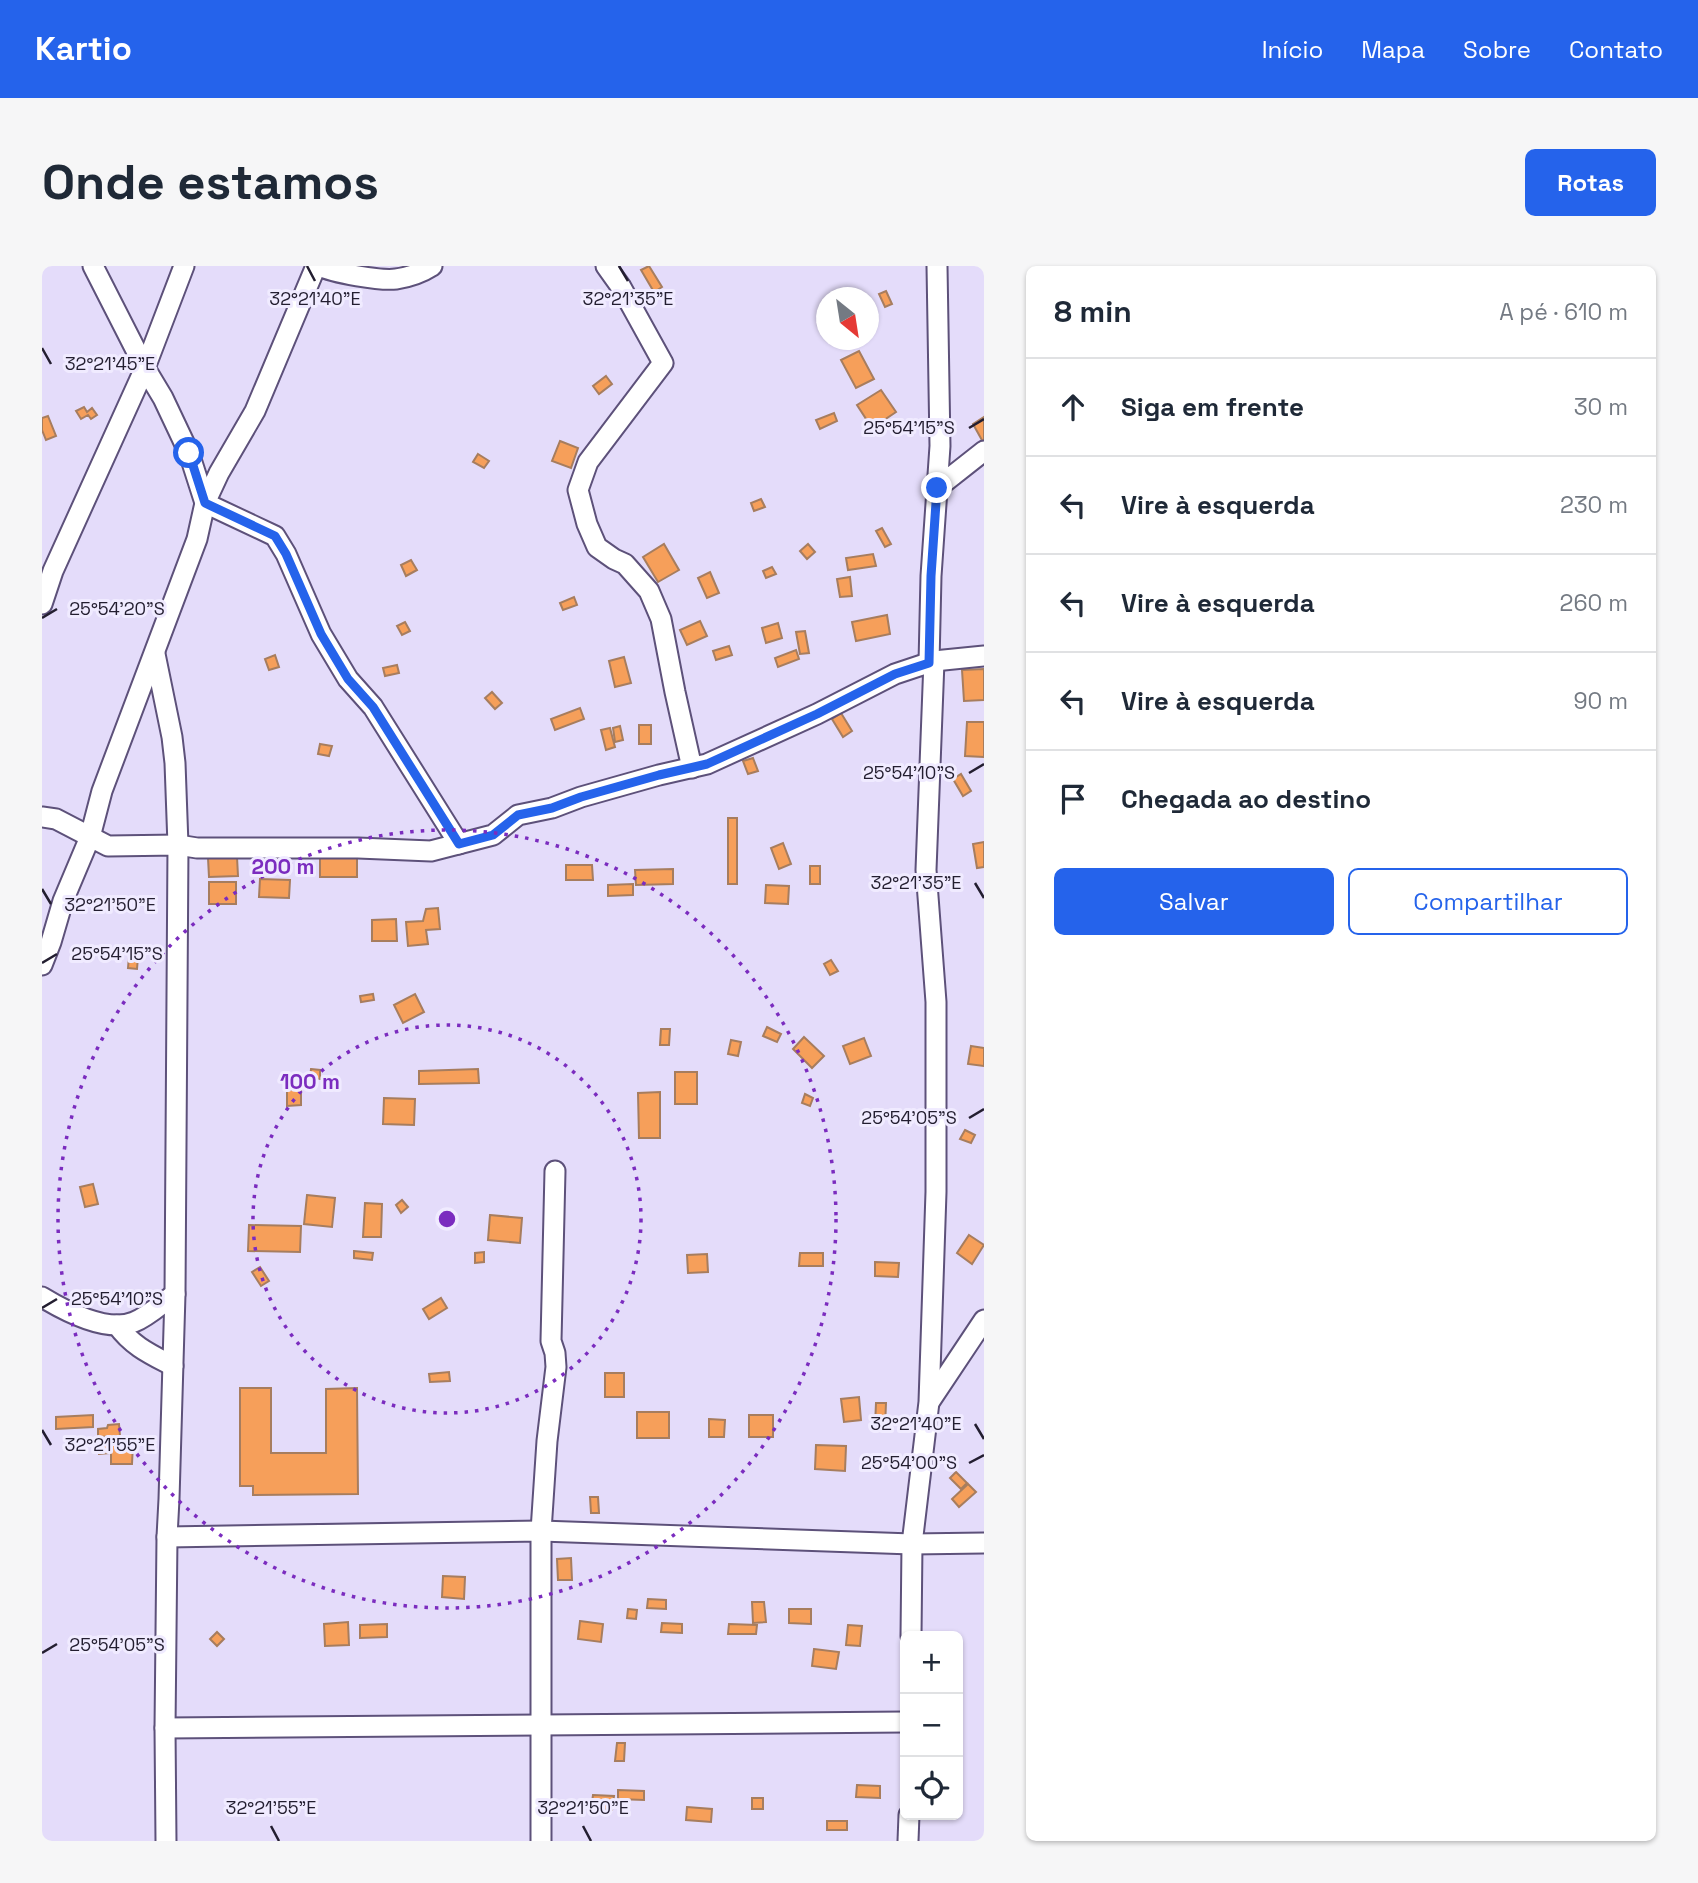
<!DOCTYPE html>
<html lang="pt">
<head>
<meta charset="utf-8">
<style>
  :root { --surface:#fff; --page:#f6f6f7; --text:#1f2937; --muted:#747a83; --line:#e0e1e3; --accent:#2563eb }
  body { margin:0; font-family:"Space Grotesk",sans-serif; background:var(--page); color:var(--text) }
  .controls { position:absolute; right:21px; bottom:21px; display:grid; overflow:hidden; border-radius:10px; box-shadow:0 2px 5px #0004 }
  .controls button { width:63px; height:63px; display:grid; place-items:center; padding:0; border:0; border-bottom:2px solid var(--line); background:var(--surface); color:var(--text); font:35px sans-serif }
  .compass { position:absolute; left:774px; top:21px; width:63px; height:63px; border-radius:50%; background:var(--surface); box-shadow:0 2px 5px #0004; rotate:150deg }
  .stop { position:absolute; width:21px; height:21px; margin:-16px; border:5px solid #2563eb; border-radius:50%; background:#fff }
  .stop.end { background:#2563eb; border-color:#fff; box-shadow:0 2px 7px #0008 }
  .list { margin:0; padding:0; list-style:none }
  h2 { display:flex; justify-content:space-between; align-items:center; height:91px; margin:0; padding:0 28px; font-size:30px }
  h2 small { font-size:23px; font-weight:400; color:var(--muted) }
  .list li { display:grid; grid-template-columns:46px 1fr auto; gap:21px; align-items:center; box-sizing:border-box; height:98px; padding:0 28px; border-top:2px solid var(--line) }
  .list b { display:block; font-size:26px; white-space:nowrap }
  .list em { font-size:23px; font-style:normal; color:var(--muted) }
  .actions { display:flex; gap:14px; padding:21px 28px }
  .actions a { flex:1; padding:16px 0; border:2px solid var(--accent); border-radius:10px; text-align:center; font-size:24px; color:var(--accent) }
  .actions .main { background:var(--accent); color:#fff }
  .icon { flex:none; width:38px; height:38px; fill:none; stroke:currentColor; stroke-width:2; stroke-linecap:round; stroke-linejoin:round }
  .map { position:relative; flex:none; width:942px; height:1575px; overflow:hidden; border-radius:10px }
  header { display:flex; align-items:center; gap:42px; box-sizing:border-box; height:98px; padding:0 35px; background:var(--accent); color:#fff }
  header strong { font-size:33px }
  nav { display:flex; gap:38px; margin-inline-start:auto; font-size:24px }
  .intro { display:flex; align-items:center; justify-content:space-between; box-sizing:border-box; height:168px; padding:0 42px }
  h1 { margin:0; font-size:49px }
  .button { padding:18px 32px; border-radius:10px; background:var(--accent); color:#fff; font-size:24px; font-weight:700 }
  main { display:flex; gap:42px; padding:0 42px }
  aside { flex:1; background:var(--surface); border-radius:10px; box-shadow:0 2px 5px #0004 }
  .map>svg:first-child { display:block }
  .building { fill:#f69f5a; stroke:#a77d5e; stroke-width:2 }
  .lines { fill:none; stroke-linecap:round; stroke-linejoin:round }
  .minor-casing { stroke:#5d517a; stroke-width:23 }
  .minor { stroke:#fff; stroke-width:19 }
  .route { stroke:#2563eb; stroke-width:9 }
  .ticks { fill:none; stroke:#231e30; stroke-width:2.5 }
  .ring { fill:none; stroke:#7b2cbf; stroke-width:3.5; stroke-dasharray:3.5 7 }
  .ticks-label { font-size:18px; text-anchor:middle; fill:#231e30; stroke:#f0ebff; stroke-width:6; stroke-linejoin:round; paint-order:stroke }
  .centre { fill:#7b2cbf; stroke:#f0ebff; stroke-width:3.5 }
  .ring-label { font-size:21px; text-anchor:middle; font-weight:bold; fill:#7b2cbf; stroke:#f0ebff; stroke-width:6; stroke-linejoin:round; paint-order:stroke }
</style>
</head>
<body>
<header>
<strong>Kartio</strong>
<nav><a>Início</a><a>Mapa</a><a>Sobre</a><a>Contato</a></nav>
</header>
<div class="intro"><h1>Onde estamos</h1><a class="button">Rotas</a></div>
<main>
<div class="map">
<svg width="942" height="1575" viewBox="0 0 942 1575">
  <rect width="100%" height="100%" fill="#e4dcfa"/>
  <g class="building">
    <path d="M607,0L620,21L612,26L599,4Z"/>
    <path d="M844,25L850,38L843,41L837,28Z"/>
    <path d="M817,85L832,113L814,122L799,94Z"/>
    <path d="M564,110L570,118L557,128L551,120Z"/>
    <path d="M839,124L854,146L830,162L815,139Z"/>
    <path d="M42,141L45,146L50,142L55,149L49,153L46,149L39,153L34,145Z"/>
    <path d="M792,147L795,155L778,163L774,154Z"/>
    <path d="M6,150L14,170L4,174L0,164V152Z"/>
    <path d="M942,151V176H941L931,158Z"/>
    <path d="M518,175L536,182L529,202L510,195Z"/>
    <path d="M436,188L447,195L442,202L431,196Z"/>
    <path d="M719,233L723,241L712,245L709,237Z"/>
    <path d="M840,262L849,278L843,281L834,265Z"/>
    <path d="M622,278L637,304L616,316L601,291Z"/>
    <path d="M766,278L773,286L765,293L758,285Z"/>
    <path d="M831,288L834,300L806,304L804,292Z"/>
    <path d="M369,294L375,304L364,310L359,299Z"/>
    <path d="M730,301L734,308L724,312L721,305Z"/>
    <path d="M668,306L677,327L665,332L656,312Z"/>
    <path d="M808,311L810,330L798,331L795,313Z"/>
    <path d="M532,331L535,339L521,344L518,337Z"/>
    <path d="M845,349L848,368L814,375L810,356Z"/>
    <path d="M658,355L665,370L645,379L638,364Z"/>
    <path d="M363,356L368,365L360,369L355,360Z"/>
    <path d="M736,357L740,372L724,377L720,362Z"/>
    <path d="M763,365L767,387L758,388L754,366Z"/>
    <path d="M687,380L690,389L674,394L671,385Z"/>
    <path d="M754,384L757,393L736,401L733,392Z"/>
    <path d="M233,389L237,401L227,404L223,393Z"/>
    <path d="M582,391L589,417L573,421L567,395Z"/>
    <path d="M355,399L357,407L343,410L341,402Z"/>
    <path d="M942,403V434L922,435L920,404Z"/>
    <path d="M450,426L460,437L453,443L443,432Z"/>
    <path d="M538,442L542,453L513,464L509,453Z"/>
    <path d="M799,447L810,465L801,471L790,453Z"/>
    <path d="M925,456H942V491L923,490Z"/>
    <rect x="597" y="459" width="12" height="19"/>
    <path d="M578,460L581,474L573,476L571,462Z"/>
    <path d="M568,462L573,481L564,484L559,464Z"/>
    <path d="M278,478L290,480L287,490L276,488Z"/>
    <path d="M711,492L716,505L706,508L701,495Z"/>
    <path d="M919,508L929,525L921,530L911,513Z"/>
    <rect x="686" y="552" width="9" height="66"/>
    <path d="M942,576V601L935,602L931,578Z"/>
    <path d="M741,577L749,598L737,603L729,582Z"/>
    <rect x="278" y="587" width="37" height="24"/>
    <path d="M195,591L196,610L167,611L166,592Z"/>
    <path d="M524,599H550L551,614H524Z"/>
    <rect x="768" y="600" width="10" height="18"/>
    <path d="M631,603V618L594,619L593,604Z"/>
    <path d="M218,613L248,614L247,632L217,631Z"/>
    <rect x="167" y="616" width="27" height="22"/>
    <path d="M591,618V629L566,630V619Z"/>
    <path d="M724,619L747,620L746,638L723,637Z"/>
    <path d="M396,642L398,663L384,664L386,678L366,680L364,656L381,655L384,643Z"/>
    <path d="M354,653L355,675H330V654Z"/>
    <path d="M87,690L96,691L95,703L86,702Z"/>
    <path d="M789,694L796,705L788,709L782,698Z"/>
    <path d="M331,728L332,734L319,736L318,730Z"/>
    <path d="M373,728L382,746L361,757L352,739Z"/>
    <path d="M725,761L739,768L735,776L721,770Z"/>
    <path d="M619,763H628L627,779H618Z"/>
    <path d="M762,771L782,790L770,802L751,783Z"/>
    <path d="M822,772L829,790L808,798L801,780Z"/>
    <path d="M689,774L699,776L696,790L686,788Z"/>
    <path d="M929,780L942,782V800L926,798Z"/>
    <path d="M269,803L278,804V813L268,812Z"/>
    <path d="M436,803L437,817L377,818V805Z"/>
    <rect x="633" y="806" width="22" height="32"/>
    <path d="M245,824H259V839L245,840Z"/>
    <path d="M618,826V872H597L596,827Z"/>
    <path d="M763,828L771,832L768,840L760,837Z"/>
    <path d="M342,832L373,833L372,859L341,858Z"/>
    <path d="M923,864L933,869L929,877L918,873Z"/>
    <path d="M51,918L56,938L43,941L38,921Z"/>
    <path d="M265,929L293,932L290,961L262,958Z"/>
    <path d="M360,934L366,941L359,947L354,939Z"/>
    <path d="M323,937L340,938L339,971H321Z"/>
    <path d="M448,949L480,952L478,977L446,974Z"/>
    <path d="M207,959L259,960L258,986L206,985Z"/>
    <path d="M927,969L942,979L930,998L915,987Z"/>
    <path d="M312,985L331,987L330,994L312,992Z"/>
    <path d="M442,986V996L433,997V987Z"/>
    <path d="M758,987H781V1000H757Z"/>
    <path d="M665,988L666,1006L646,1007L645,989Z"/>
    <path d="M833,996L857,997L856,1011L833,1010Z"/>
    <path d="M218,1001L227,1015L219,1020L210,1006Z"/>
    <path d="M399,1032L405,1042L387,1053L381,1043Z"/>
    <path d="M407,1106L408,1115L388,1116L387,1108Z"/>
    <rect x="563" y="1107" width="19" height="24"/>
    <path d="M198,1122H229V1187H284V1123L315,1122L316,1228L211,1229V1220H198Z"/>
    <path d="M817,1131L819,1154L802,1156L799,1133Z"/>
    <path d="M834,1137H844L843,1161L833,1160Z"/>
    <rect x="595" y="1146" width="32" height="26"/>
    <path d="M51,1149V1161L14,1163V1151Z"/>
    <rect x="707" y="1149" width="24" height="22"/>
    <path d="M667,1153L683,1154L682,1171H667Z"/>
    <path d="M77,1158L78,1170L56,1171V1163L65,1162L66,1159Z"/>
    <path d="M66,1173L67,1187L57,1188L56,1174Z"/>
    <path d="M69,1178H91L90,1198H69Z"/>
    <path d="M774,1179L804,1180L803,1205L773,1203Z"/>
    <path d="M914,1206L925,1217L919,1223L908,1212Z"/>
    <path d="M926,1218L934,1226L917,1241L910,1233Z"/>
    <path d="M548,1231H556L557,1247H549Z"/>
    <path d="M529,1292L530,1314H516L515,1293Z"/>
    <path d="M401,1310L423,1311L422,1333L400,1331Z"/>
    <path d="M606,1333L624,1334V1343L605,1342Z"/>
    <path d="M710,1336H722L724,1356L711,1357Z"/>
    <path d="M586,1343L595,1344L594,1353L585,1352Z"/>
    <path d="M747,1343H769V1358L747,1357Z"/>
    <path d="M538,1355L561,1358L559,1376L536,1373Z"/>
    <path d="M306,1356L307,1379L283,1380L282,1358Z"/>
    <path d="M620,1357L640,1358V1367L619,1366Z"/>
    <path d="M345,1358V1371L318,1372V1359Z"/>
    <path d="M687,1358L715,1359L714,1368H686Z"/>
    <path d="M806,1359L820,1360L818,1380L804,1379Z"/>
    <path d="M175,1366L182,1373L175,1380L168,1373Z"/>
    <path d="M772,1383L797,1386L794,1403L770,1400Z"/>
    <path d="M575,1477H583L582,1495H573Z"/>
    <path d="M815,1519L838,1520V1532L814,1531Z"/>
    <path d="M576,1524L602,1525V1534L576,1533Z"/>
    <path d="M551,1529L572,1530L570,1544L549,1543Z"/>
    <rect x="710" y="1532" width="11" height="11"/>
    <path d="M645,1541L670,1543L669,1556L644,1554Z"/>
    <rect x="785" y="1555" width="20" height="9"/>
  </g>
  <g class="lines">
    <g class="minor-casing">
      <g id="minor">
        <path d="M51,0L103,102L121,132L147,187L163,237L233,270L244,288L279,368L306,413L331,441L417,578"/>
        <path d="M278,0C291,7 339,15 354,13C368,11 379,7 390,0"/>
        <path d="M564,0L579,21L621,97L546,196L536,224L545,258L555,281L572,293L583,298L607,325L619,353L633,426L650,502"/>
        <path d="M895,222L942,185"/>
        <path d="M0,338L11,305L103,102L142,0"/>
        <path d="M113,388L130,471L133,497L136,579L133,1028L127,1233L125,1271L123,1462L124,1575"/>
        <path d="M892,395L942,390"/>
        <path d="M887,397L889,310L898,180L895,0"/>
        <path d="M0,551L14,553L66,580L136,579L155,582H316L389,585L451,569L476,549L510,542L539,531L617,509L665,498L775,448L853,408L892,395L884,604L894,736V926L887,1136L870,1278L869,1370"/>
        <path d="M0,699L9,676L21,635L48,571L60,525L155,273L163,237L177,207L213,145L274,0"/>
        <path d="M0,1031C23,1045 65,1067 92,1056C107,1050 120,1037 133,1028"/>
        <path d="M75,1059C90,1080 108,1088 131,1100"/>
        <path d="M888,1135L942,1054"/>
        <path d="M125,1271L499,1265L870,1278L942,1277"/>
        <path d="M123,1462L863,1456"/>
        <path d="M499,1575V1265L505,1175L514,1101L513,1087L509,1075L513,905"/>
        <path d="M866,1575L867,1549"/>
      </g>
    </g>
    <use href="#minor" class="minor"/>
  </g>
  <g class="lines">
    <path class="route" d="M147,187L163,237L233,270L244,288L279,368L306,413L331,441L417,578L451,569L476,549L510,542L539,531L617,509L665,498L775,448L853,408L887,397L889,310L895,222"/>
  </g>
  <path class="ticks" d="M265,0L273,15M577,0L586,15M0,82L9,98M927,162L942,153M0,352L15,343M927,507L942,498M933,617L942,632M0,623L9,638M0,697L15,688M927,852L942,843M0,1042L15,1033M933,1158L942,1173M0,1164L9,1179M927,1197L942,1189M0,1387L15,1378M229,1560L237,1575M541,1560L549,1575"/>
  <g class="ring">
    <circle cx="405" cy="953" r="194"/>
    <circle cx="405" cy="953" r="389"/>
  </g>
  <g class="ticks-label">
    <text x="273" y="39">32°21'40"E</text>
    <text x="586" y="39">32°21'35"E</text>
    <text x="68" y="104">32°21'45"E</text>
    <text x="867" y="168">25°54'15"S</text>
    <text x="75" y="349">25°54'20"S</text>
    <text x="867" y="513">25°54'10"S</text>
    <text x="874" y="623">32°21'35"E</text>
    <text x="68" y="645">32°21'50"E</text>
    <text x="75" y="694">25°54'15"S</text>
    <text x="867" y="858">25°54'05"S</text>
    <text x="75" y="1039">25°54'10"S</text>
    <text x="874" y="1164">32°21'40"E</text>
    <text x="68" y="1185">32°21'55"E</text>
    <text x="867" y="1203">25°54'00"S</text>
    <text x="75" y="1385">25°54'05"S</text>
    <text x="229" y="1548">32°21'55"E</text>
    <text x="541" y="1548">32°21'50"E</text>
  </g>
  <circle cx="405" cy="953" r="10" class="centre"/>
  <g class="ring-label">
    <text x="241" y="608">200 m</text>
    <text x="268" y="823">100 m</text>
  </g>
</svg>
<div class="controls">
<button>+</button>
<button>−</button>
<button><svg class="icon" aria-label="locate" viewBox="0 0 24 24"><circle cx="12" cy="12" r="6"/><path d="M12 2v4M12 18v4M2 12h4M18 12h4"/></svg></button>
</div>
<svg class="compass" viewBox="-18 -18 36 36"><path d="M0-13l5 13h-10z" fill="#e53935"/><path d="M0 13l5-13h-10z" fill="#747a83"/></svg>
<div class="stop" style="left:147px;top:187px"></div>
<div class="stop end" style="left:895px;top:222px"></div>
</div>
<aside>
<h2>8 min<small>A pé · 610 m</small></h2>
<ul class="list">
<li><svg class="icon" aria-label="ahead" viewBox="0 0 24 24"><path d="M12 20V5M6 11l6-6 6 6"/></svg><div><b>Siga em frente</b></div><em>30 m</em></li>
<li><svg class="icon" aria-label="left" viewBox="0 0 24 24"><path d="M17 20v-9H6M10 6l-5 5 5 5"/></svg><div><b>Vire à esquerda</b></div><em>230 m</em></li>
<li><svg class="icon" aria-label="left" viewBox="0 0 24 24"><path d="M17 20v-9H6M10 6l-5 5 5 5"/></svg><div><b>Vire à esquerda</b></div><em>260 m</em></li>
<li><svg class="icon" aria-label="left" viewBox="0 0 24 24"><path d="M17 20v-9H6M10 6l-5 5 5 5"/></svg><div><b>Vire à esquerda</b></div><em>90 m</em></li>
<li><svg class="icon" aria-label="arrive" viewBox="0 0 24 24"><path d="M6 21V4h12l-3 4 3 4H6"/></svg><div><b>Chegada ao destino</b></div></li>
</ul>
<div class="actions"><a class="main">Salvar</a><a>Compartilhar</a></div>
</aside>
</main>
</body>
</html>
